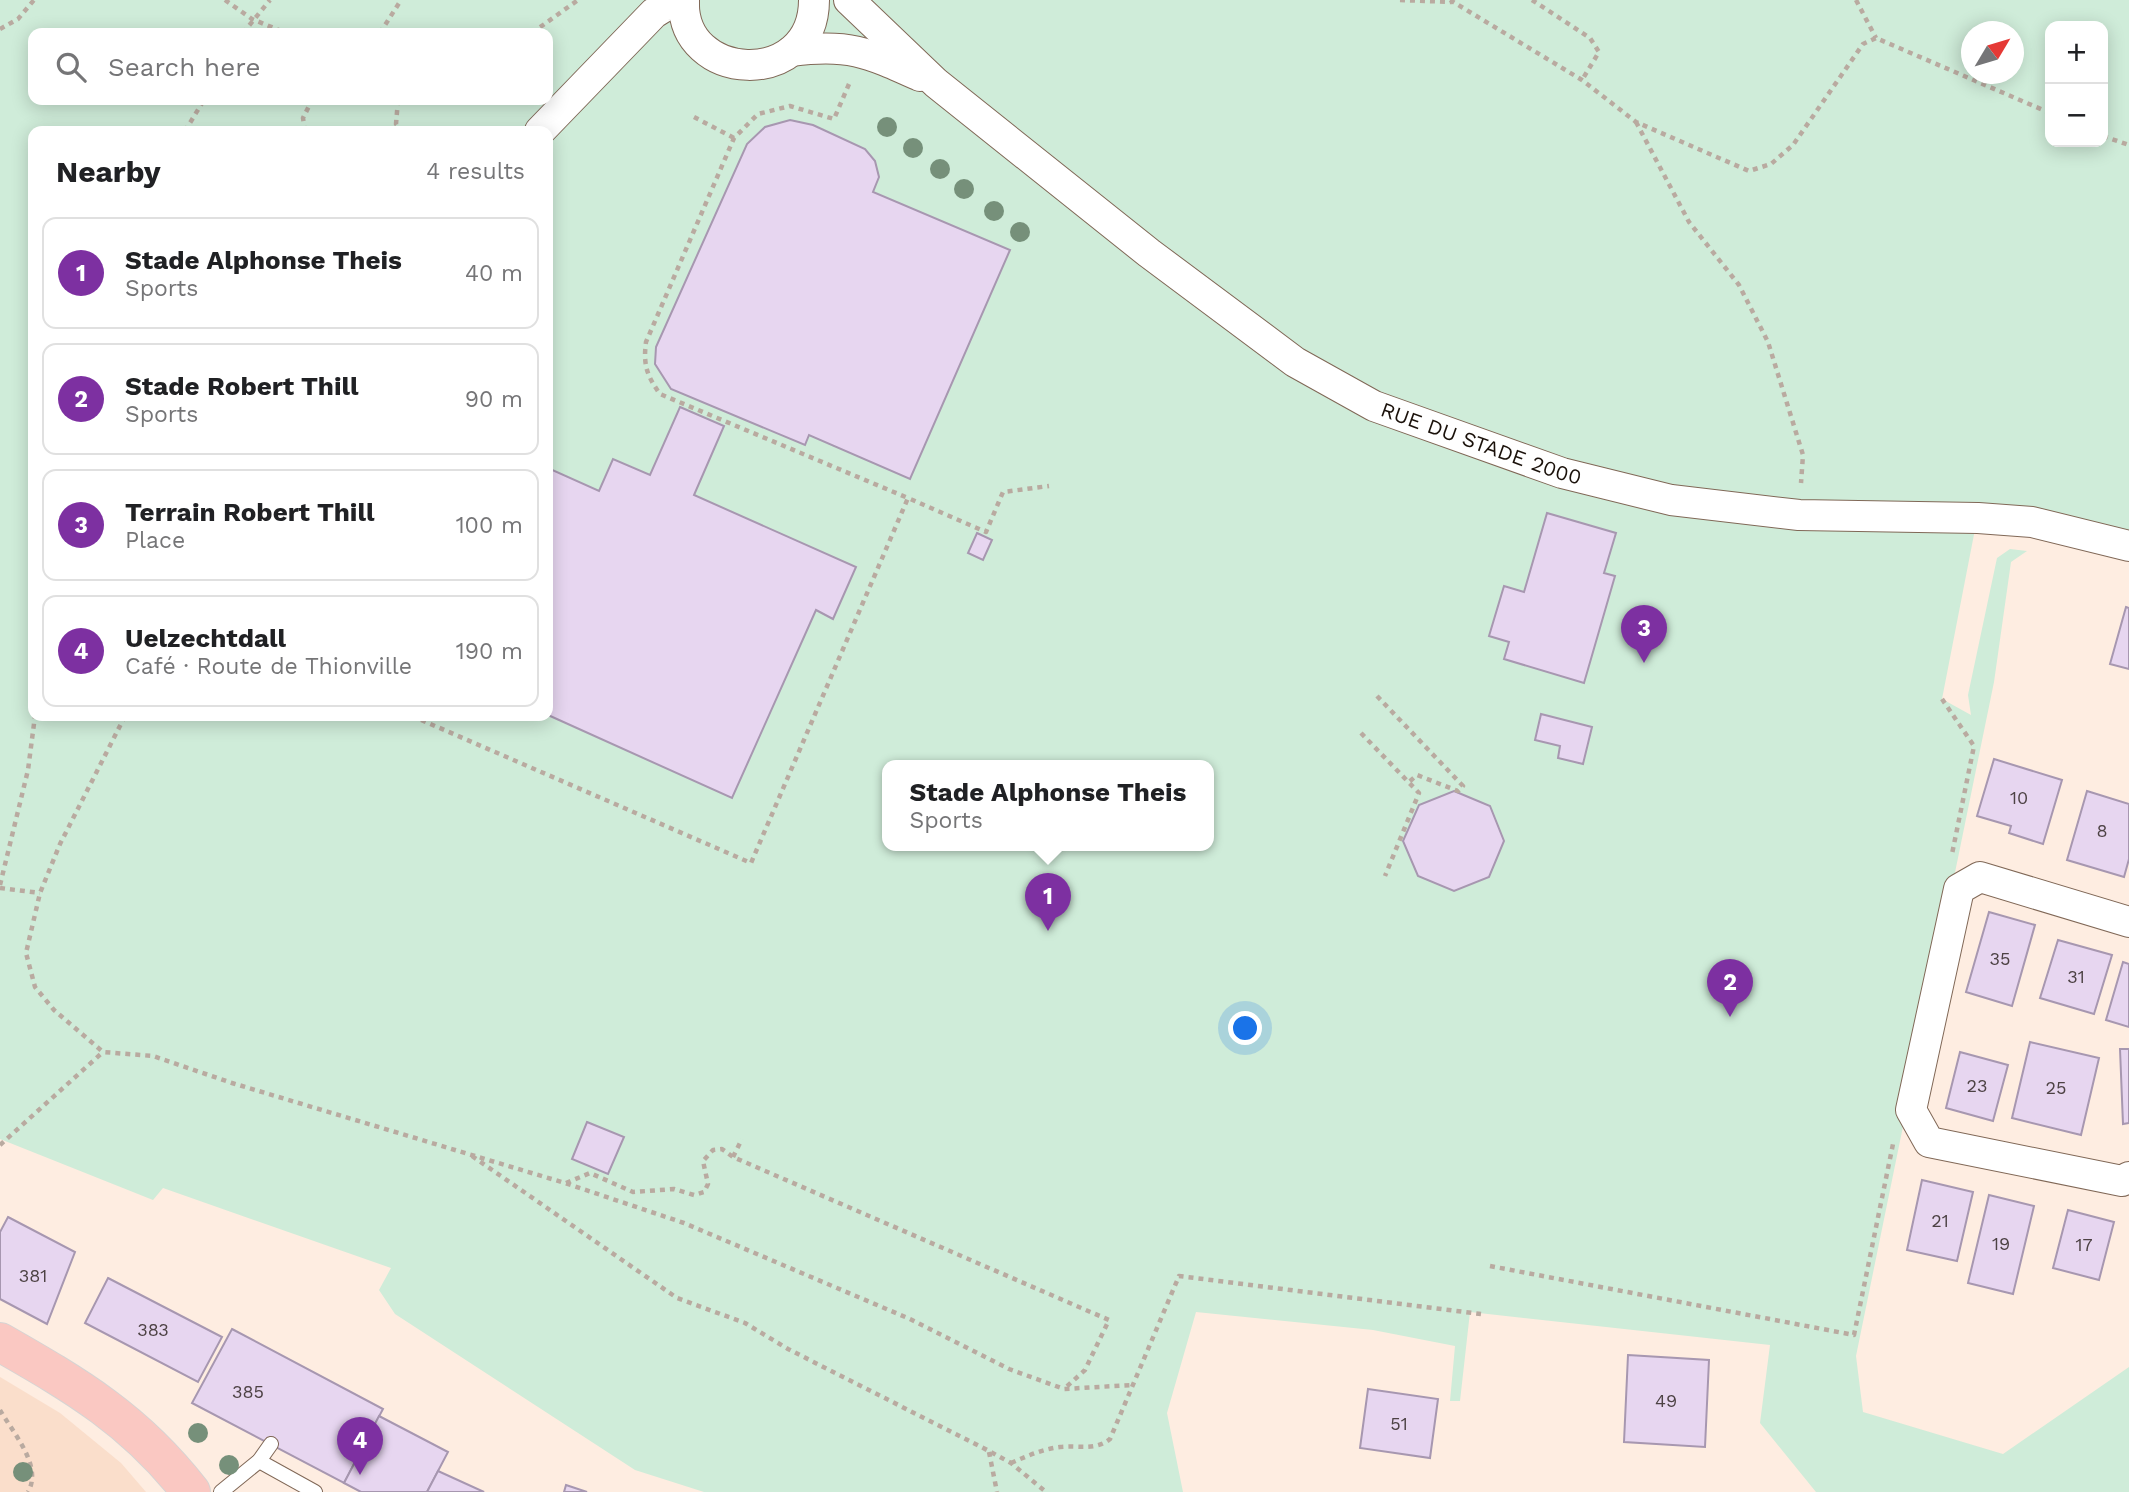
<!DOCTYPE html>
<html lang="en">
<head>
<meta charset="utf-8">
<style>
  :root { --surface:#fff; --page:#f2f2f2; --text:#202124; --muted:#757577; --line:#e0e0e0; --accent:#7d30a1 }
  body { margin:0; font-family:"Work Sans",sans-serif; background:var(--page); color:var(--text) }
  .controls { position:absolute; right:21px; top:21px; display:grid; overflow:hidden; border-radius:14px; box-shadow:0 4px 18px #0003 }
  .controls button { width:63px; height:63px; display:grid; place-items:center; padding:0; border:0; border-bottom:2px solid var(--line); background:var(--surface); color:var(--text); font:35px sans-serif }
  .compass { position:absolute; left:1961px; top:21px; width:63px; height:63px; border-radius:50%; background:var(--surface); box-shadow:0 4px 18px #0003; rotate:52deg }
  .you { position:absolute; left:1246px; top:1029px; width:24px; height:24px; margin:-18px; border:5px solid #fff; border-radius:50%; background:#1a73e8; box-shadow:0 0 0 10px #1a73e833 }
  .badge { display:grid; place-items:center; width:46px; height:46px; border-radius:50%; background:var(--accent); color:#fff; font-size:23px; font-weight:700 }
  .pin { position:absolute; translate:-50% -58px; filter:drop-shadow(0 2px 4px #0008) }
  .pin::after { content:''; position:absolute; top:37px; width:24px; height:21px; background:inherit; clip-path:polygon(0 0,100% 0,50% 100%) }
  .popup { position:absolute; left:882px; top:760px; width:332px; height:91px; box-sizing:border-box; display:grid; place-content:center; border-radius:14px; background:var(--surface); filter:drop-shadow(0 2px 5px #0005); font-size:23px; white-space:nowrap; color:var(--muted) }
  .popup b { font-size:26px; color:var(--text) }
  .popup::after { content:''; position:absolute; left:50%; top:100%; margin-left:-14px; border:14px solid transparent; border-top-color:var(--surface) }
  .list { margin:0; padding:0; list-style:none }
  h2 { display:flex; justify-content:space-between; align-items:center; height:91px; margin:0; padding:0 28px; font-size:30px }
  h2 small { font-size:23px; font-weight:400; color:var(--muted) }
  .list li { display:grid; grid-template-columns:46px 1fr auto; gap:21px; align-items:center; box-sizing:border-box; height:112px; margin:0 14px 14px; padding:0 14px; border:2px solid var(--line); border-radius:14px }
  .list b { display:block; font-size:26px; white-space:nowrap }
  .list p { margin:0; font-size:23px; white-space:nowrap; color:var(--muted) }
  .list em { font-size:23px; font-style:normal; color:var(--muted) }
  .icon { flex:none; width:38px; height:38px; fill:none; stroke:currentColor; stroke-width:2; stroke-linecap:round; stroke-linejoin:round }
  .map { position:relative; flex:none; width:2129px; height:1492px; overflow:hidden }
  .search { position:absolute; background:var(--surface); box-shadow:0 4px 18px #0003; left:28px; top:28px; width:525px; height:77px; display:flex; align-items:center; gap:18px; box-sizing:border-box; padding:0 24px; border-radius:14px; color:var(--muted); font-size:26px }
  .panel { position:absolute; background:var(--surface); box-shadow:0 4px 18px #0003; left:28px; top:126px; width:525px; height:595px; border-radius:14px }
  .map>svg:first-child { display:block }
  .built { fill:#fadecb }
  .green { fill:#cfecd9; fill-rule:evenodd }
  .building { fill:#e7d6f0; stroke:#a797b0; stroke-width:2 }
  .lines { fill:none; stroke-linecap:round; stroke-linejoin:round }
  .lane-casing { stroke:#806857; stroke-width:16 }
  .street-casing { stroke:#806857; stroke-width:32 }
  .primary-casing { stroke:#d6d4d3; stroke-width:40 }
  .path { stroke:#b9aaa0; stroke-width:4.5; stroke-dasharray:5 5; stroke-linecap:butt }
  .lane { stroke:#fff; stroke-width:14 }
  .street { stroke:#fff; stroke-width:30 }
  .primary { stroke:#fac8c2; stroke-width:38 }
  .tree { fill:#76907a }
  .labels { text-anchor:middle; stroke-width:7; stroke-linejoin:round; paint-order:stroke }
  .number-label { font-size:18px; fill:#4d4244 }
  .street-label { font-size:21px; fill:#1a110a; stroke:#fff }
</style>
</head>
<body>
<div class="map">
<svg width="2129" height="1492" viewBox="0 0 2129 1492">
  <rect width="100%" height="100%" fill="#feede1"/>
  <path class="built" d="M0,1377L60,1413L121,1463L146,1492H0Z"/>
  <path class="green" d="M0,0H2129V546L1977,519L1942,699L1971,715L1968,695L1997,558L2010,549L2027,551L2011,562L1994,682L1856,1356L1863,1412L2003,1454L2129,1367V1492H1816L1760,1423L1770,1345L1470,1312L1460,1401H1450L1455,1346L1373,1330L1196,1312L1167,1413L1183,1492H704L635,1470L395,1314L379,1290L391,1268L163,1188L153,1200L0,1139ZM2050,26H2103V142H2050ZM1972,32H2014V74H1972ZM33,33H548V100H33ZM33,131H548V716H33ZM887,765H1209V845H887Z"/>
  <g class="building">
    <path d="M790,120L813,125L865,149L875,161L879,177L873,192L1010,250L910,479L809,435L805,445L671,389L655,364L656,347L747,144L765,127Z"/>
    <path d="M680,407L724,426L694,495L856,567L833,619L816,610L732,798L548,715V468L599,491L613,459L650,475Z"/>
    <path d="M1547,513L1616,533L1604,573L1615,576L1584,683L1504,659L1509,642L1489,636L1504,586L1524,592Z"/>
    <path d="M977,533L992,540L983,560L968,553Z"/>
    <path d="M2126,607L2129,608V669L2110,664Z"/>
    <path d="M1541,714L1592,727L1583,764L1558,758L1560,746L1535,740Z"/>
    <path d="M1994,759L2062,780L2043,844L2009,833L2011,826L1977,816Z"/>
    <path d="M1454,791L1490,806L1504,841L1489,877L1454,891L1418,876L1403,841L1419,805Z"/>
    <path d="M2087,791L2129,804V859L2124,877L2067,860Z"/>
    <path d="M1989,912L2035,925L2012,1006L1966,992Z"/>
    <path d="M2058,940L2112,955L2094,1014L2040,998Z"/>
    <path d="M2123,962L2129,964V1027L2106,1020Z"/>
    <path d="M2030,1042L2099,1058L2081,1135L2012,1118Z"/>
    <path d="M2120,1049H2129V1123L2123,1124Z"/>
    <path d="M1960,1052L2008,1065L1993,1121L1946,1108Z"/>
    <path d="M587,1122L624,1137L608,1174L572,1159Z"/>
    <path d="M1922,1180L1973,1192L1957,1261L1907,1250Z"/>
    <path d="M1989,1195L2034,1206L2013,1294L1968,1283Z"/>
    <path d="M2068,1210L2114,1222L2099,1280L2053,1268Z"/>
    <path d="M8,1217L75,1252L47,1324L0,1299V1232Z"/>
    <path d="M108,1278L222,1337L198,1382L85,1323Z"/>
    <path d="M232,1329L383,1409L344,1483L192,1403Z"/>
    <path d="M1628,1355L1709,1360L1705,1447L1624,1442Z"/>
    <path d="M1368,1389L1438,1399L1430,1458L1360,1448Z"/>
    <path d="M379,1416L448,1452L427,1492H361L344,1483Z"/>
    <path d="M438,1471L484,1492H427Z"/>
    <path d="M566,1485L587,1492H564Z"/>
  </g>
  <g class="lines">
    <g class="lane-casing">
      <g id="lane">
        <path d="M259,1461L315,1492"/>
        <path d="M221,1492L259,1461L271,1444"/>
      </g>
    </g>
    <g class="street-casing">
      <g id="street">
        <path d="M684,0C680,83 814,90 814,0"/>
        <path id="s1" d="M849,0L936,83L1149,253L1295,362L1374,406L1562,473L1671,500L1799,515L1978,518L2032,522L2129,546"/>
        <path d="M792,51C849,43 869,53 920,76"/>
        <path d="M540,131L654,13L667,5L684,4"/>
        <path d="M2129,922L1980,877L1959,889L1911,1110L1929,1142L2122,1181L2129,1177"/>
      </g>
    </g>
    <g class="primary-casing">
      <path id="primary" d="M0,1342C77,1386 135,1420 191,1492"/>
    </g>
    <g class="path">
      <path d="M225,0L252,19L286,33"/>
      <path d="M1400,0L1452,2"/>
      <path d="M1450,0L1582,80L1636,122L1749,171L1771,164L1793,145L1863,44L1876,38L2050,113"/>
      <path d="M1532,0L1590,38L1599,52L1582,80"/>
      <path d="M1856,0L1876,38"/>
      <path d="M0,29L18,19L34,0"/>
      <path d="M243,33L270,0"/>
      <path d="M380,33L401,0"/>
      <path d="M532,33L578,0"/>
      <path d="M849,84L834,119L790,106L758,114L734,138L646,342C643,365 647,376 660,394L908,498"/>
      <path d="M398,100L396,124L403,131"/>
      <path d="M694,117L734,138"/>
      <path d="M1636,122L1689,222L1739,285L1768,342L1803,455L1801,483"/>
      <path d="M185,131L204,100"/>
      <path d="M305,131L303,118L312,100"/>
      <path d="M2103,136L2129,145"/>
      <path d="M1377,696L1463,786L1458,791L1417,775L1409,782"/>
      <path d="M1942,699L1974,746L1952,854"/>
      <path d="M125,716L60,844L40,893L26,953L35,987L54,1010L103,1052L153,1056L232,1083L565,1183L684,1223L910,1319L1009,1369L1064,1389L1132,1385"/>
      <path d="M412,716L751,863L908,498L986,532L1003,492L1049,486"/>
      <path d="M1361,733L1419,793L1385,876"/>
      <path d="M0,885L28,770L35,716"/>
      <path d="M0,888L40,893"/>
      <path d="M0,1145L103,1052"/>
      <path d="M472,1156L677,1298L745,1323L788,1349L989,1451L1011,1463L1046,1492"/>
      <path d="M733,1157L742,1139"/>
      <path d="M566,1183L590,1173L633,1192L674,1189L694,1195L704,1192L708,1184L703,1161L713,1150L722,1149L733,1157L1109,1320L1085,1370L1064,1389"/>
      <path d="M1490,1266L1854,1335L1893,1144"/>
      <path d="M0,1410C13,1433 43,1466 28,1492"/>
      <path d="M989,1452L997,1492"/>
      <path d="M1011,1463C1027,1456 1043,1449 1060,1447C1079,1445 1095,1451 1110,1439L1179,1276L1481,1314"/>
    </g>
    <use href="#lane" class="lane"/>
    <use href="#street" class="street"/>
    <use href="#primary" class="primary"/>
  </g>
  <g class="tree">
    <circle cx="887" cy="127" r="10"/>
    <circle cx="913" cy="148" r="10"/>
    <circle cx="940" cy="169" r="10"/>
    <circle cx="964" cy="189" r="10"/>
    <circle cx="994" cy="211" r="10"/>
    <circle cx="1020" cy="232" r="10"/>
    <circle cx="198" cy="1433" r="10"/>
    <circle cx="229" cy="1465" r="10"/>
    <circle cx="23" cy="1472" r="10"/>
  </g>
  <g class="labels">
    <g class="number-label">
      <text x="2019" y="804">10</text>
      <text x="2102" y="837">8</text>
      <text x="2000" y="965">35</text>
      <text x="2076" y="983">31</text>
      <text x="1977" y="1092">23</text>
      <text x="2056" y="1094">25</text>
      <text x="1940" y="1227">21</text>
      <text x="2001" y="1250">19</text>
      <text x="2084" y="1251">17</text>
      <text x="33" y="1282">381</text>
      <text x="153" y="1336">383</text>
      <text x="248" y="1398">385</text>
      <text x="1666" y="1407">49</text>
      <text x="1399" y="1430">51</text>
    </g>
    <g class="street-label">
      <text dy="7" stroke="none"><textPath href="#s1" startOffset="779">RUE DU STADE 2000</textPath></text>
    </g>
  </g>
</svg>
<div class="controls">
<button>+</button>
<button>−</button>
</div>
<svg class="compass" viewBox="-18 -18 36 36"><path d="M0-13l5 13h-10z" fill="#e53935"/><path d="M0 13l5-13h-10z" fill="#757577"/></svg>
<div class="you"></div>
<div class="pin badge" style="left:1048px;top:931px">1</div>
<div class="popup"><b>Stade Alphonse Theis</b>Sports</div>
<div class="pin badge" style="left:1730px;top:1017px">2</div>
<div class="pin badge" style="left:1644px;top:663px">3</div>
<div class="pin badge" style="left:360px;top:1475px">4</div>
<div class="search"><svg class="icon" aria-label="search" viewBox="0 0 24 24"><circle cx="10" cy="10" r="6"/><path d="M15 15l6 6"/></svg>Search here</div>
<section class="panel">
<h2>Nearby<small>4 results</small></h2>
<ul class="list">
<li><span class="badge">1</span><div><b>Stade Alphonse Theis</b><p>Sports</p></div><em>40 m</em></li>
<li><span class="badge">2</span><div><b>Stade Robert Thill</b><p>Sports</p></div><em>90 m</em></li>
<li><span class="badge">3</span><div><b>Terrain Robert Thill</b><p>Place</p></div><em>100 m</em></li>
<li><span class="badge">4</span><div><b>Uelzechtdall</b><p>Café · Route de Thionville</p></div><em>190 m</em></li>
</ul>
</section>
</div>
</body>
</html>
